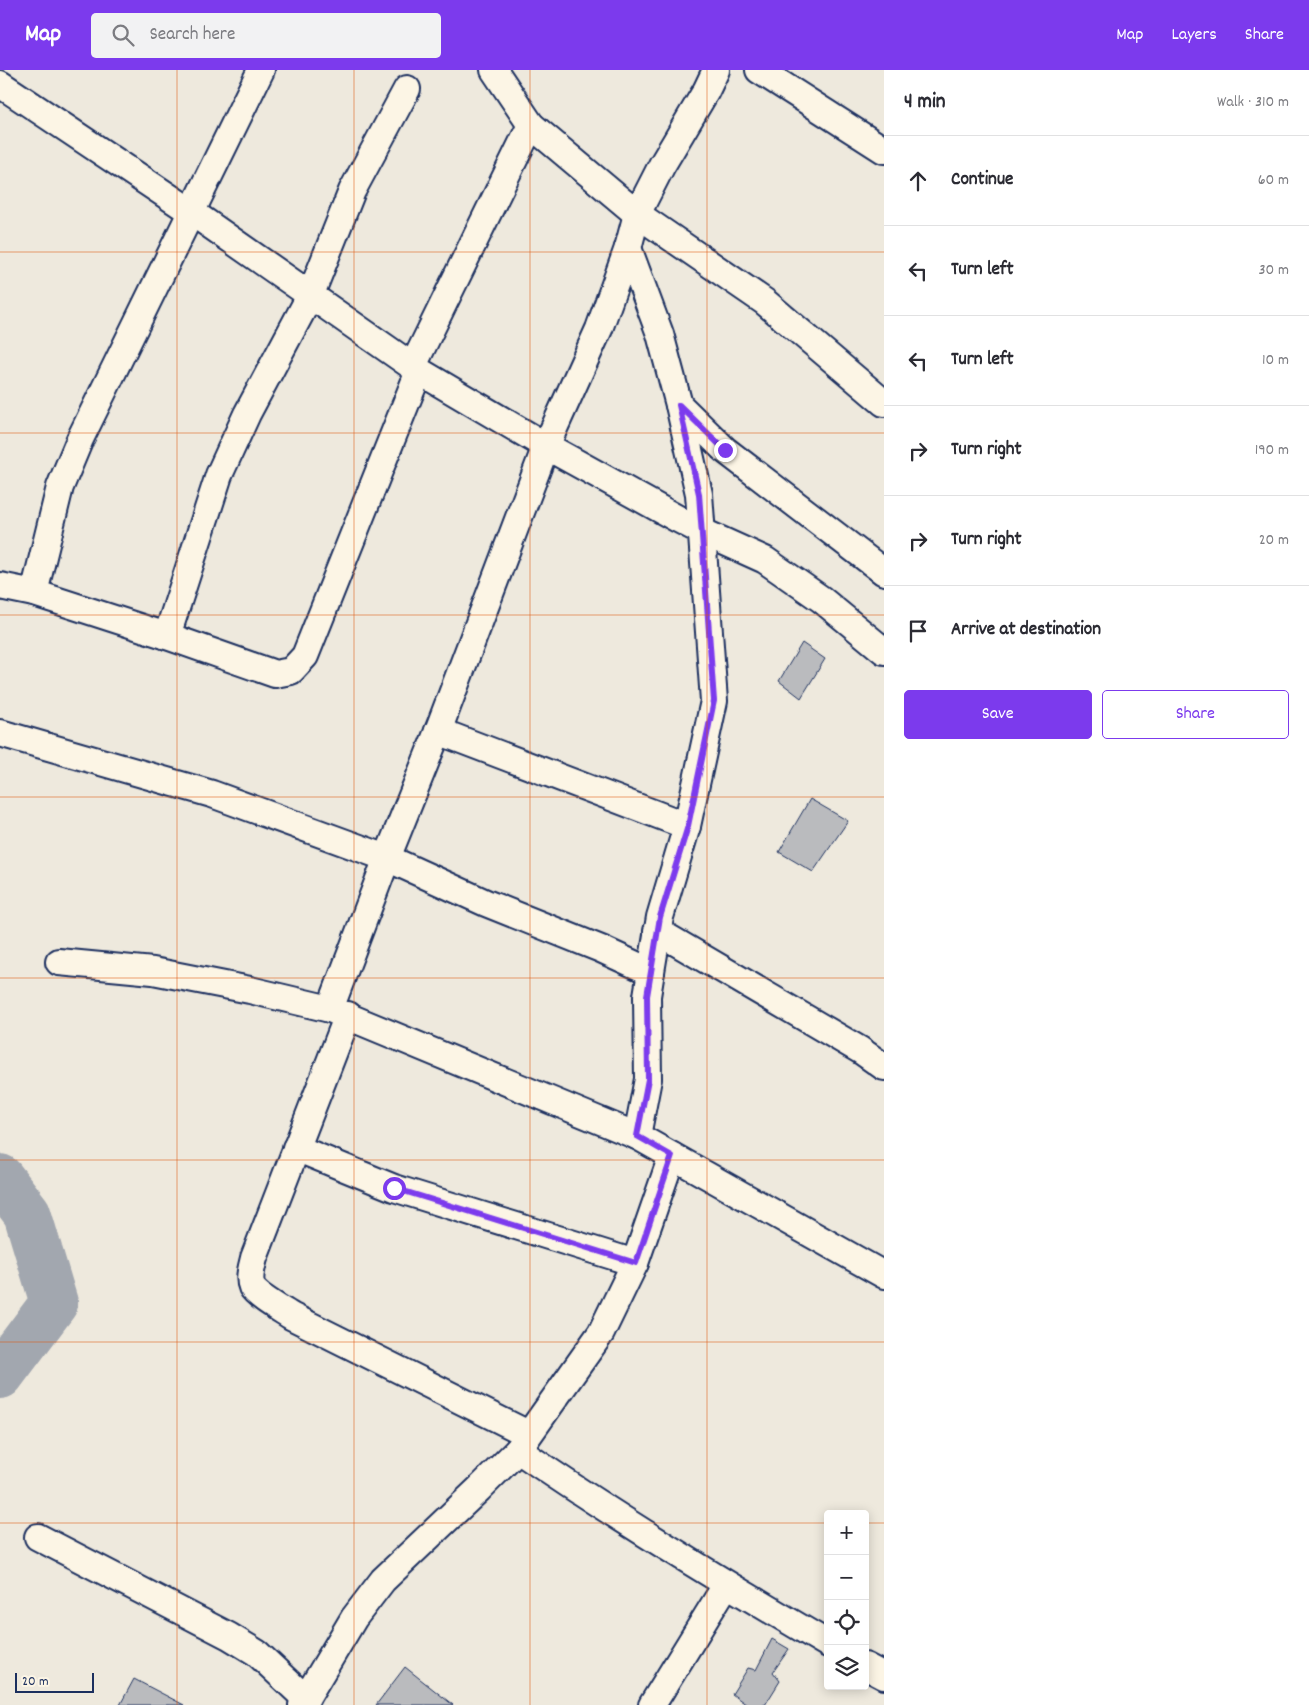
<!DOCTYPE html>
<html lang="en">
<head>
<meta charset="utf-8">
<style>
  :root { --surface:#fff; --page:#f2f2f3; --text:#2b2b33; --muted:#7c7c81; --line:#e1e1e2; --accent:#7c3aed }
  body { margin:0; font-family:Dekko,sans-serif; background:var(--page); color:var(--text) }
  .controls { position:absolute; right:15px; bottom:15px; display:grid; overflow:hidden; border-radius:5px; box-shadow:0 2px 12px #0003 }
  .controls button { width:45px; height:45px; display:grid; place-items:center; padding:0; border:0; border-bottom:1px solid var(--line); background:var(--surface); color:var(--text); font:25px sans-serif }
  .scale { position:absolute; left:15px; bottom:12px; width:79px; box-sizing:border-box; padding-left:5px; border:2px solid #1b2f5e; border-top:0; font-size:14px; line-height:18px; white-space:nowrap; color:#1b2f5e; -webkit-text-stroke:4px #fcf5e5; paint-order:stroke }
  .stop { position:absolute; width:15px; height:15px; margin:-11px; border:4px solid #7c3aed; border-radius:50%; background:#fff }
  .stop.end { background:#7c3aed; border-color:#fff; box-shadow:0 1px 5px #0008 }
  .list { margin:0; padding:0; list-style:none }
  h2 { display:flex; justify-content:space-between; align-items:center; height:65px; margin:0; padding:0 20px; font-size:21px }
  h2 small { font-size:16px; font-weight:400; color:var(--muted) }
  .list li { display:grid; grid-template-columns:32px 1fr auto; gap:15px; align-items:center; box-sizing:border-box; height:90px; padding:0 20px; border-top:1px solid var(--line) }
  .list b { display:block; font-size:19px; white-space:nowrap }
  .list em { font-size:16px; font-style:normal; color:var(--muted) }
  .actions { display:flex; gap:10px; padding:15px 20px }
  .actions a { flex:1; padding:11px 0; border:1px solid var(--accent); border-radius:5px; text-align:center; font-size:18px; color:var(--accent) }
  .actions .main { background:var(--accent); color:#fff }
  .icon { flex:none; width:28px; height:28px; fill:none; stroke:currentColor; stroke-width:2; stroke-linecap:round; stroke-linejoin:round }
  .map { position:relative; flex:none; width:884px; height:1635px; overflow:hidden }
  header { display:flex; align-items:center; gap:30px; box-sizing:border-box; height:70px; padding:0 25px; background:var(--accent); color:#fff }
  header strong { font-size:24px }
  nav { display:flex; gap:28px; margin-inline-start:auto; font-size:18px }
  .search { width:350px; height:45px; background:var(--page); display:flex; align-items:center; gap:12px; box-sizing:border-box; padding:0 18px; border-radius:5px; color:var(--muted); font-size:19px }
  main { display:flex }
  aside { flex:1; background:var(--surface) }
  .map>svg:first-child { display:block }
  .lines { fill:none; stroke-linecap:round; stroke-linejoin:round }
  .river { stroke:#a2a7af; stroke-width:48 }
  .building { fill:#babbbe; stroke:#1b2f5e }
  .street-casing { stroke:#1b2f5e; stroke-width:30 }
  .street { stroke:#fcf5e5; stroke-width:26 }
  .route { stroke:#7c3aed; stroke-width:6 }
  .grid { fill:none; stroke:#de5710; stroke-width:1; stroke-opacity:0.55 }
</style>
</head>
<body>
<header>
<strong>Map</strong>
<div class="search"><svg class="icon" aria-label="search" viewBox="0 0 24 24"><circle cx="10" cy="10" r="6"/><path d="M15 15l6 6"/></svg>Search here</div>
<nav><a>Map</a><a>Layers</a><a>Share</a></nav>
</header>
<main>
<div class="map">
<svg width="884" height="1635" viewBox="0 0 884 1635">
  <rect width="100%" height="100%" fill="#eee9dd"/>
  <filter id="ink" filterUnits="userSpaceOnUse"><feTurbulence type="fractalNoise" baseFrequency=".02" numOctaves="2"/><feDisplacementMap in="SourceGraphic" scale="10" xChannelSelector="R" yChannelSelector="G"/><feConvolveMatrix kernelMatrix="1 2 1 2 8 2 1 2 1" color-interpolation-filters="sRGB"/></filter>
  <g filter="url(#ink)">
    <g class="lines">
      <path class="river" d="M0,1108L27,1143L54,1233L0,1305"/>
    </g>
    <g class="building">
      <path d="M802,573L825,589L801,628L779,611Z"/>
      <path d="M810,729L848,751L813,802L779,782Z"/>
      <path d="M772,1569L789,1579L773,1602L780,1611L765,1635H747L732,1624L748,1598L756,1600Z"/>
      <path d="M405,1597L453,1635H376Z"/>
      <path d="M134,1609L184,1635H120Z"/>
    </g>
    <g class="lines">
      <g class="street-casing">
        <g id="street">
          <path d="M494,0L531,55L637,144L765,232L884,333"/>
          <path d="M759,0L884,80"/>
          <path d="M0,14L190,141L419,301L546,376L678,449L703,462L765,490L821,529L884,581"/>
          <path d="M628,178L660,264L679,335L725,380L884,502"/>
          <path d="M413,296L531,55"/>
          <path d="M0,516L34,523L167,566L275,604L291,601L305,586L419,301"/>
          <path d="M34,523L60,417L80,369L261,0"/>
          <path d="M167,566L219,405L247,344L311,224L352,121L407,19"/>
          <path d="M438,661L687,756"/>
          <path d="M0,663L212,724L387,788L486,833L601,879L651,902"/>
          <path d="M657,861L860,980L884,997"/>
          <path d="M59,892L153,901L250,920L330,939L637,1066L884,1205"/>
          <path d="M330,939L387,788L438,661L546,376L599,259L628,178L637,144L662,95L706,21L716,0"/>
          <path d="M348,945L254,1188C252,1197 248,1208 252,1217C257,1226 282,1240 291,1246L528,1364"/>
          <path d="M637,1066L648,1009L647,926L660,847L687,756L714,631L699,424L679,335"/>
          <path d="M296,1078L394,1118L635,1193"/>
          <path d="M518,1380C618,1449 722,1512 828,1574"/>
          <path d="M38,1467L229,1566L257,1583L306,1629"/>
          <path d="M865,1596L884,1606"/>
          <path d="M302,1635L354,1548L383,1510L479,1419L518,1380L601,1263L635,1193L672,1086"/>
          <path d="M652,1635L726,1515"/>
        </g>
      </g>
      <use href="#street" class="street"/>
    </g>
  </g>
  <g class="lines" filter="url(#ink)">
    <path class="route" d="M394,1118L636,1193L672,1086L637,1066L648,1009L647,926L660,847L688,756L714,631L699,424L679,335L725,380"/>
  </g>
  <path class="grid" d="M177,0V1635M354,0V1635M530,0V1635M707,0V1635M0,182H884M0,363H884M0,545H884M0,727H884M0,908H884M0,1090H884M0,1272H884M0,1453H828M865,1453H884"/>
</svg>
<div class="controls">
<button>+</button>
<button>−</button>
<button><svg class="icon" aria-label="locate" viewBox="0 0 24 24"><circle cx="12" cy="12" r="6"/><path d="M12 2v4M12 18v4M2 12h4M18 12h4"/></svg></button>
<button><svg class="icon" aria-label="layers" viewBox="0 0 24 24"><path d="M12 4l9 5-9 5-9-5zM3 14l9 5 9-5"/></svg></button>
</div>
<div class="scale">20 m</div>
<div class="stop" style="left:394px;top:1118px"></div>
<div class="stop end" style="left:725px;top:380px"></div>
</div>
<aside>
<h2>4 min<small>Walk · 310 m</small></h2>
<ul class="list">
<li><svg class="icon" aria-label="ahead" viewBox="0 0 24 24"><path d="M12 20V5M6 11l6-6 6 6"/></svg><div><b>Continue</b></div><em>60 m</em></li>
<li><svg class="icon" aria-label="left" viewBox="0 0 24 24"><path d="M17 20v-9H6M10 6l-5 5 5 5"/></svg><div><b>Turn left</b></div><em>30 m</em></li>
<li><svg class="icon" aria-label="left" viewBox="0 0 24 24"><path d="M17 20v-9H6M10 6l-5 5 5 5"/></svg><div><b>Turn left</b></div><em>10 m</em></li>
<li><svg class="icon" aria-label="right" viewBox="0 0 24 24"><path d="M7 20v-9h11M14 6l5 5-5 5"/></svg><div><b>Turn right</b></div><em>190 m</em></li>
<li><svg class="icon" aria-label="right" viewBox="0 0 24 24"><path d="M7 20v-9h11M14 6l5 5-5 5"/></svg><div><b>Turn right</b></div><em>20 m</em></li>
<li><svg class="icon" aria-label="arrive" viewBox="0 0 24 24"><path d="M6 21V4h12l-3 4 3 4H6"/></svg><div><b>Arrive at destination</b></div></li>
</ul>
<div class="actions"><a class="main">Save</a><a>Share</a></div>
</aside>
</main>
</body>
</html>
